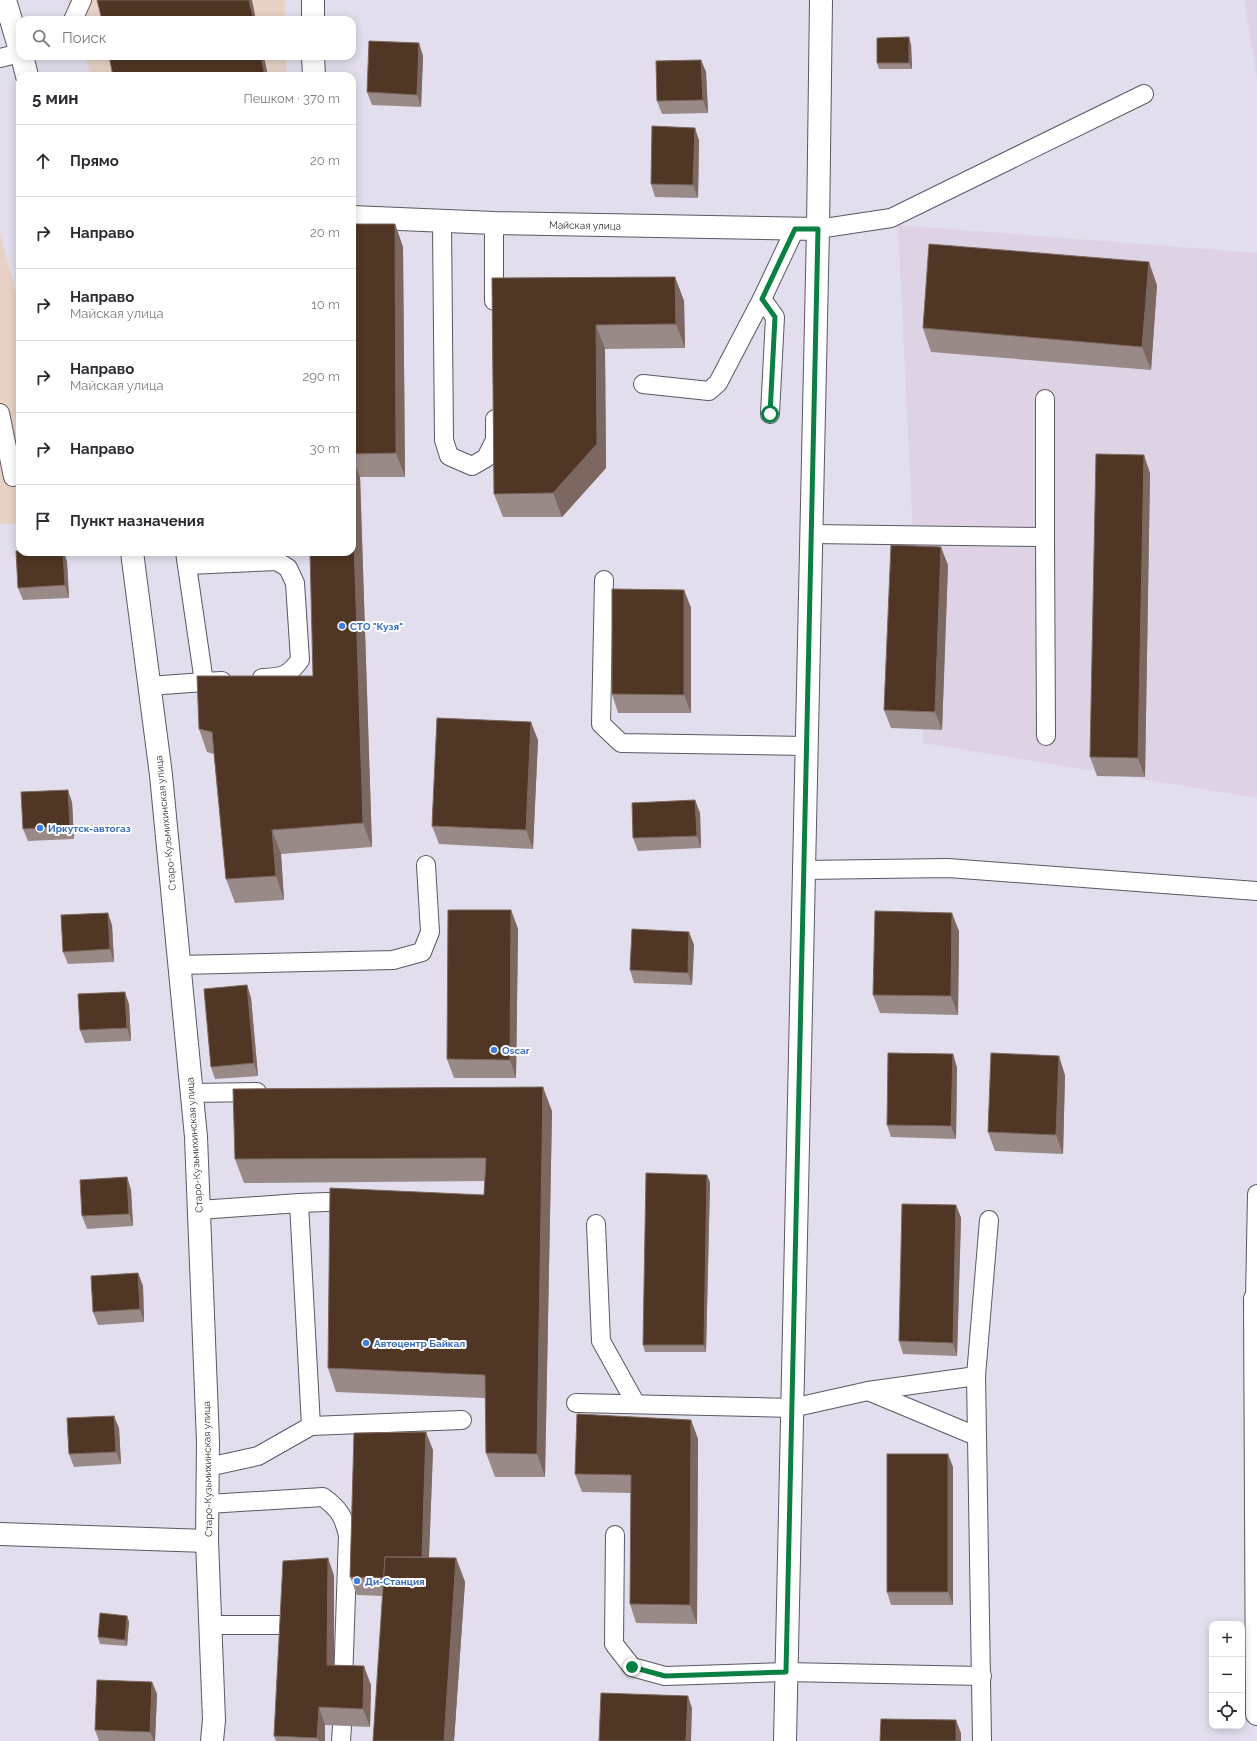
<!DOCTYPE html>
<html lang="ru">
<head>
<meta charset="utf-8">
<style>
  :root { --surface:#fff; --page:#f7f7f7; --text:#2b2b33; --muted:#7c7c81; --line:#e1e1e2 }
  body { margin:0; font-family:Raleway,sans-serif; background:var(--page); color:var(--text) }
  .controls { position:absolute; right:12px; bottom:12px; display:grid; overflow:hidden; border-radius:8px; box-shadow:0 2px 10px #0003 }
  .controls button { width:36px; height:36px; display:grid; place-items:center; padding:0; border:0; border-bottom:1px solid var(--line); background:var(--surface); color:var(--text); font:20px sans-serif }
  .stop { position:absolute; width:12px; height:12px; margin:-9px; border:3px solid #0b8043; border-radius:50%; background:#fff }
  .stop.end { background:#0b8043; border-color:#fff; box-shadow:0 1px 4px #0008 }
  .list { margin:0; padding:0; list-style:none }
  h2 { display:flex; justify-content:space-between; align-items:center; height:52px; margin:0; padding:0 16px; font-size:17px }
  h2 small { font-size:13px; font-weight:400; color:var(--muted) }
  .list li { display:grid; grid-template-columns:26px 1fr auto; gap:12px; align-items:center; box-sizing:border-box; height:72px; padding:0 16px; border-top:1px solid var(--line) }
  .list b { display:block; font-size:15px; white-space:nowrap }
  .list p { margin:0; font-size:13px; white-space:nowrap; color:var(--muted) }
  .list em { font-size:13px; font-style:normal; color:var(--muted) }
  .icon { flex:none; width:22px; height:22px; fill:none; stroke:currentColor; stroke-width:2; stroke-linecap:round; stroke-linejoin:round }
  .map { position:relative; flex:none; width:1257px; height:1741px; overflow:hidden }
  .search { position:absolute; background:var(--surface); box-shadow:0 2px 10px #0003; left:16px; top:16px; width:340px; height:44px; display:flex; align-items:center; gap:10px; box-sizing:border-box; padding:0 14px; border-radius:12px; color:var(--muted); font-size:15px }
  .panel { position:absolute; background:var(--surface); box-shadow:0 2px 10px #0003; left:16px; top:72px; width:340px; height:484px; border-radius:12px }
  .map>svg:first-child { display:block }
  .commercial { fill:#e7d2c5 }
  .industrial { fill:#ded2e5 }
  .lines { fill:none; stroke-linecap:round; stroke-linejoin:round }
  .service-casing { stroke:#5b5764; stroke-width:20 }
  .minor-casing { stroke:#5b5764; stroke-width:24 }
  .secondary-casing { stroke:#5b5764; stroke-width:24 }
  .service { stroke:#fff; stroke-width:18 }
  .minor { stroke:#fff; stroke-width:22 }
  .secondary { stroke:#fff; stroke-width:22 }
  .wall { fill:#998a88 }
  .shaded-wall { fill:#7c6860 }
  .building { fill:#503624; stroke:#7c6860 }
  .route { stroke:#0b8043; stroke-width:5 }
  .shop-dot { fill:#3f7fe0; stroke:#fff; stroke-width:1.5 }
  .labels { text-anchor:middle; stroke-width:4; stroke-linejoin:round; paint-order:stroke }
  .street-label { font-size:10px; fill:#323036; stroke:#fff }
  .shop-label { font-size:10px; font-weight:bold; fill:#366cbe; stroke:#fff; text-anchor:start }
</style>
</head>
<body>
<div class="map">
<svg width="1257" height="1741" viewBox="0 0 1257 1741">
  <rect width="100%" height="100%" fill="#e2deed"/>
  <g class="commercial">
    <path d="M67,0H285V20H73Z"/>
    <path d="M85,56H286L287,76H91Z"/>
    <path d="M0,233L20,309V524H0Z"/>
  </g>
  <g class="industrial">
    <path d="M1244,0H1257V78Z"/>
    <path d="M898,225L1257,253V798L923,743Z"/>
  </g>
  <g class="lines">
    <g class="service-casing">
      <g id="service">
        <path d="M73,20L82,0"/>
        <path d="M0,58L20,53"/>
        <path d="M442,221L444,440L449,456L472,466L486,458L495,440V419"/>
        <path d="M494,223V301"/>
        <path d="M818,229L891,218L1144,94"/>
        <path d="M762,299L775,317L770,414"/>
        <path d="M643,384L709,391L718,383L762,299L795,229"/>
        <path d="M0,413L13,477"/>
        <path d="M811,534L1045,537V399"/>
        <path d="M1045,537L1046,736"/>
        <path d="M185,552L204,682L222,681"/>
        <path d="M188,565L277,561L288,568L295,583L300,660C288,677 281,677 262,678"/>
        <path d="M604,580L601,724L621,743L806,746"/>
        <path d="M149,686L204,682"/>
        <path d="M803,870L948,868L1257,891"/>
        <path d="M179,965L393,960L422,952L430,932L426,865"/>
        <path d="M192,1093L257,1092"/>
        <path d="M1257,1194L1255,1299H1257"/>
        <path d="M299,1203L355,1201"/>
        <path d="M199,1210L299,1203L311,1426L258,1456L208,1467"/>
        <path d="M596,1224L601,1341L636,1404"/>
        <path d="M976,1376L989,1220"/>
        <path d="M868,1391L976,1436"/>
        <path d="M576,1403L792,1408L868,1391L976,1376L982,1741"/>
        <path d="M311,1426L462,1420"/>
        <path d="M208,1504L323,1497C339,1509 343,1515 348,1535L343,1683"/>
        <path d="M615,1535L614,1644L632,1667L665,1676L786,1672L982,1676"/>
        <path d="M211,1625H287"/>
        <path d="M341,1741L342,1726"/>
      </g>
    </g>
    <g class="minor-casing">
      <g id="minor">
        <path d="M313,0V20"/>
        <path d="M313,56L314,76"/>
        <path d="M352,217L494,223L818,229"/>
        <path d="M1255,1299L1257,1714"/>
        <path d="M0,1534L207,1541"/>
        <path d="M785,1741L818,229L821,0"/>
      </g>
    </g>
    <g class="secondary-casing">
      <g id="secondary">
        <path d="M5,0L20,50"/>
        <path d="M22,56L27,76"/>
        <path d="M132,552L161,775L196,1137L208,1442L207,1541L214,1720L212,1741"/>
      </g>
    </g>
    <use href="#service" class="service"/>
    <use href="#minor" class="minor"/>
    <use href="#secondary" class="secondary"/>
  </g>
  <g class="wall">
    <path d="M911,44L912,69H879L877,63Z"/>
    <path d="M423,56L421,107L372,105L367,92Z"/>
    <path d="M701,60L706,72L708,113L662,114L657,101Z"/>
    <path d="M699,140L698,198L655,197L651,184Z"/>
    <path d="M352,224H395L403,247L405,477H360L372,847L281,854L284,900L235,903L226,879L214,754L207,752L199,729L313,676L352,552Z"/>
    <path d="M675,277L684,301L685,348L605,349L606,468L562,517H503L494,494L492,278Z"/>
    <path d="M1157,285L1151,370L931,352L923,328Z"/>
    <path d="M1150,473L1145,777L1097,776L1090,757Z"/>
    <path d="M20,552H64L67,562L69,598L23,600L18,588Z"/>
    <path d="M948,565L942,730L891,728L884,710Z"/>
    <path d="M684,590L691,608V713H618L612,694Z"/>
    <path d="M538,740L533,849L439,844L432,826Z"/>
    <path d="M695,800L700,813L701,848L638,851L633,838Z"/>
    <path d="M72,802L74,839L28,841L23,829Z"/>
    <path d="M511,910L518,929L516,1078H454L447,1059Z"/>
    <path d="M112,925L114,962L68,964L63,952Z"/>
    <path d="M959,931L958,1015L880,1013L873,995Z"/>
    <path d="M689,932L694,945L692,985L634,983L630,970Z"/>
    <path d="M247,985L251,998L258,1076L215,1079L211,1067Z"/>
    <path d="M129,1004L131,1041L85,1043L80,1030Z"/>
    <path d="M957,1067L956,1139L891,1137L887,1125Z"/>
    <path d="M1065,1075L1063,1154L995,1151L988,1132Z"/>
    <path d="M552,1111L545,1477H495L486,1453L485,1398L336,1392L328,1368L484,1195L485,1181L244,1183L235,1159Z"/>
    <path d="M127,1177L131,1190L133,1226L87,1229L82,1216Z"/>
    <path d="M710,1182L706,1352H645L643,1345Z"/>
    <path d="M956,1205L961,1218L957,1356L903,1354L899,1341Z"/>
    <path d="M138,1273L143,1286L144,1322L98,1325L93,1312Z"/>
    <path d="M691,1420L698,1439L697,1624L636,1623L630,1604L631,1493L582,1492L575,1474Z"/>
    <path d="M119,1428L121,1464L74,1467L69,1454Z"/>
    <path d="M433,1450L429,1558H456L465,1582L454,1741H373L383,1596L357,1595L350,1577Z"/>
    <path d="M953,1467V1605H891L887,1592Z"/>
    <path d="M328,1558L334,1576V1665L371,1685L370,1727L325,1725V1741H276L274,1736Z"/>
    <path d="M127,1616L129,1622L127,1646L100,1644L98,1637Z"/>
    <path d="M152,1682L157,1694L155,1741H99L95,1730Z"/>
  </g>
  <g class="shaded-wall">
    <path d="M249,0H252L256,20H254Z"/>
    <path d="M909,37L911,44L912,69L909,63Z"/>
    <path d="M419,43L423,56L421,107L417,95Z"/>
    <path d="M261,56H264L268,76H265Z"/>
    <path d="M701,60L706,72L708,113L703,100Z"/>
    <path d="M695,128L699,140L698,198L693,185Z"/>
    <path d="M395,224L403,247L405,477L396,453Z"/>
    <path d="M1149,262L1157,285L1151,370L1142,347Z"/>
    <path d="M675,277L684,301L685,348L676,324Z"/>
    <path d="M596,325L605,349L606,468L562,517L553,493Z"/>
    <path d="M1144,455L1150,473L1145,777L1138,758Z"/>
    <path d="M352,456L360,477L372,847L363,823L352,478Z"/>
    <path d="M941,547L948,565L942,730L935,712Z"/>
    <path d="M63,552H64L67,562L69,598L65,585Z"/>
    <path d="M684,590L691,608V713L684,695Z"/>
    <path d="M531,722L538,740L533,849L526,830Z"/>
    <path d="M68,790L72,802L74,839L70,826Z"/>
    <path d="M695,800L700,813L701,848L697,836Z"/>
    <path d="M272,830L281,854L284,900L276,876Z"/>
    <path d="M511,910L518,929L516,1078L510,1060Z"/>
    <path d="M108,913L112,925L114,962L110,949Z"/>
    <path d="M952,913L959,931L958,1015L951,996Z"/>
    <path d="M689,932L694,945L692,985L688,973Z"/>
    <path d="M247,985L251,998L258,1076L254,1063Z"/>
    <path d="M125,992L129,1004L131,1041L127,1028Z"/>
    <path d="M953,1054L957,1067L956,1139L951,1126Z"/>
    <path d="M1059,1056L1065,1075L1063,1154L1056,1135Z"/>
    <path d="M543,1087L552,1111L545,1477L537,1454Z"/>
    <path d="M707,1175L710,1182L706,1352L704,1345Z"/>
    <path d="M127,1177L131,1190L133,1226L129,1214Z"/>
    <path d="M956,1205L961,1218L957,1356L953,1343Z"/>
    <path d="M138,1273L143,1286L144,1322L140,1309Z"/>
    <path d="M114,1416L119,1428L121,1464L116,1452Z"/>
    <path d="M691,1420L698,1439L697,1624L690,1605Z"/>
    <path d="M426,1432L433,1450L428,1581L422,1562Z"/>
    <path d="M948,1454L953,1467V1605L948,1592Z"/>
    <path d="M328,1558L334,1576V1683L327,1665Z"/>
    <path d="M456,1558L465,1582L454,1741H444Z"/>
    <path d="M127,1616L129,1622L127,1646L125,1640Z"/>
    <path d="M364,1666L371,1685L370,1727L363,1709Z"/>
    <path d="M152,1682L157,1694L155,1741H154L150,1732Z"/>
    <path d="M688,1696L692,1708L691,1741H686Z"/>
    <path d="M319,1707L325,1725V1741H319L317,1738Z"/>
    <path d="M956,1720L961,1733V1741H956Z"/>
  </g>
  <g class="building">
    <path d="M97,0H249L254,20H102Z"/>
    <path d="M909,37V63H877V38Z"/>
    <path d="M369,41L419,43L417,95L367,92Z"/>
    <path d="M109,56H261L265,76H113Z"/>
    <path d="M701,60L703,100L657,101L656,61Z"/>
    <path d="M652,126L695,128L693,185L651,184Z"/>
    <path d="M352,224H395L396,453L352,454Z"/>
    <path d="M929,244L1149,262L1142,347L923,328Z"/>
    <path d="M675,277L676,324L596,325L597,444L553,493L494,494L492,278Z"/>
    <path d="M1096,454L1144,455L1138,758L1090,757Z"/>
    <path d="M352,478L363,823L272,830L276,876L226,879L212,732L199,729L197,676H313L310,552H352Z"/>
    <path d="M891,545L941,547L935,712L884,710Z"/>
    <path d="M16,551H20V552H63L65,585L18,588Z"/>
    <path d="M612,589L684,590V695L612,694Z"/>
    <path d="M437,718L531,722L526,830L432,826Z"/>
    <path d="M68,790L70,826L23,829L21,792Z"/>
    <path d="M695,800L697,836L633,838L632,803Z"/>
    <path d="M448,910H511L510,1060L447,1059Z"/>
    <path d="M875,911L952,913L951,996L873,995Z"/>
    <path d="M108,913L110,949L63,952L61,915Z"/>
    <path d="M632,929L689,932L688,973L630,970Z"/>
    <path d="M247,985L254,1063L211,1067L204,989Z"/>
    <path d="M125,992L127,1028L80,1030L78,994Z"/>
    <path d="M888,1053L953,1054L951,1126L887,1125Z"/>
    <path d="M991,1053L1059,1056L1056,1135L988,1132Z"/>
    <path d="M543,1087L537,1454L486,1453L485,1375L328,1368L330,1188L484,1195L486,1158L235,1159L233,1089Z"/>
    <path d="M646,1173L707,1175L704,1345H643Z"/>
    <path d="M127,1177L129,1214L82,1216L80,1180Z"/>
    <path d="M902,1204L956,1205L953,1343L899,1341Z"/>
    <path d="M138,1273L140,1309L93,1312L91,1276Z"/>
    <path d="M577,1414L691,1420L690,1605L630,1604L631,1475L575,1474Z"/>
    <path d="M114,1416L116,1452L69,1454L67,1418Z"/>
    <path d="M426,1432L422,1557H385L384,1578L350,1577L354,1433Z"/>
    <rect x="887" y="1454" width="61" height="138"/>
    <path d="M385,1557L456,1558L444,1741H373Z"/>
    <path d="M328,1558L327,1665L364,1666L363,1709L319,1707L317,1738L274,1736L283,1561Z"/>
    <path d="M100,1613L127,1616L125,1640L98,1637Z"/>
    <path d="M97,1680L152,1682L150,1732L95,1730Z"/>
    <path d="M601,1693L688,1696L686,1741H599Z"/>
    <path d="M881,1719L956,1720V1741H880Z"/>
  </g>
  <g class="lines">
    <path class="route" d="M632,1667L665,1676L786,1672L818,229H795L762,299L775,317L770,414"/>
  </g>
  <g class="shop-dot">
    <circle cx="342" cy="626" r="4"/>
    <circle cx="40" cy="828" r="4"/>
    <circle cx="494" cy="1050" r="4"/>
    <circle cx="366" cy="1343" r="4"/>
    <circle cx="357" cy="1581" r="4"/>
  </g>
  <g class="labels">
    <g class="street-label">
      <text transform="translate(585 225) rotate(1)" y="4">Майская улица</text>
      <text transform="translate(165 823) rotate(-96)" y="4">Старо-Кузьмихинская улица</text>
      <text transform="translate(194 1145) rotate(-94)" y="4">Старо-Кузьмихинская улица</text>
      <text transform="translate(207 1469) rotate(-91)" y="4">Старо-Кузьмихинская улица</text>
    </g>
    <g class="shop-label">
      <text x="350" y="630">СТО "Кузя"</text>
      <text x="48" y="832">Иркутск-автогаз</text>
      <text x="502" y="1054">Oscar</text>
      <text x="374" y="1347">Автоцентр Байкал</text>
      <text x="365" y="1585">Ди-Станция</text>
    </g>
  </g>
</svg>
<div class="controls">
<button>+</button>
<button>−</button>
<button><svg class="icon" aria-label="locate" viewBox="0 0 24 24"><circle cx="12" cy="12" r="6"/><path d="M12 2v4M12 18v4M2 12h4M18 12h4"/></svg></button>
</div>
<div class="stop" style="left:770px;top:414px"></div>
<div class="stop end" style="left:632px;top:1667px"></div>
<div class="search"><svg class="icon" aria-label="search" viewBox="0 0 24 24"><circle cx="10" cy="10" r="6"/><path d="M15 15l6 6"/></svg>Поиск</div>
<section class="panel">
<h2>5 мин<small>Пешком · 370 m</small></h2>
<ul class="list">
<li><svg class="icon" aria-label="ahead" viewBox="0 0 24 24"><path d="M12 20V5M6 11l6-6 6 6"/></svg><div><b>Прямо</b></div><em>20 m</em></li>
<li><svg class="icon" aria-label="right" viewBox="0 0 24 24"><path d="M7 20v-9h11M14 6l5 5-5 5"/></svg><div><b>Направо</b></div><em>20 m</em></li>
<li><svg class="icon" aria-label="right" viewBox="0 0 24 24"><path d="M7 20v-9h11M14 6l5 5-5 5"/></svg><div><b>Направо</b><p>Майская улица</p></div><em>10 m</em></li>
<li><svg class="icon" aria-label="right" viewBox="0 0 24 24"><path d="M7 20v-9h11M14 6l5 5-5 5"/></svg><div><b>Направо</b><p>Майская улица</p></div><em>290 m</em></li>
<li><svg class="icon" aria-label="right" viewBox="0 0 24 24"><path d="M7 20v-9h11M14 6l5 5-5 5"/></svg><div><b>Направо</b></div><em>30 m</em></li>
<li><svg class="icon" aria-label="arrive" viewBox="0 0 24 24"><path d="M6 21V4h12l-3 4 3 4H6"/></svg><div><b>Пункт назначения</b></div></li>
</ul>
</section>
</div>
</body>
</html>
